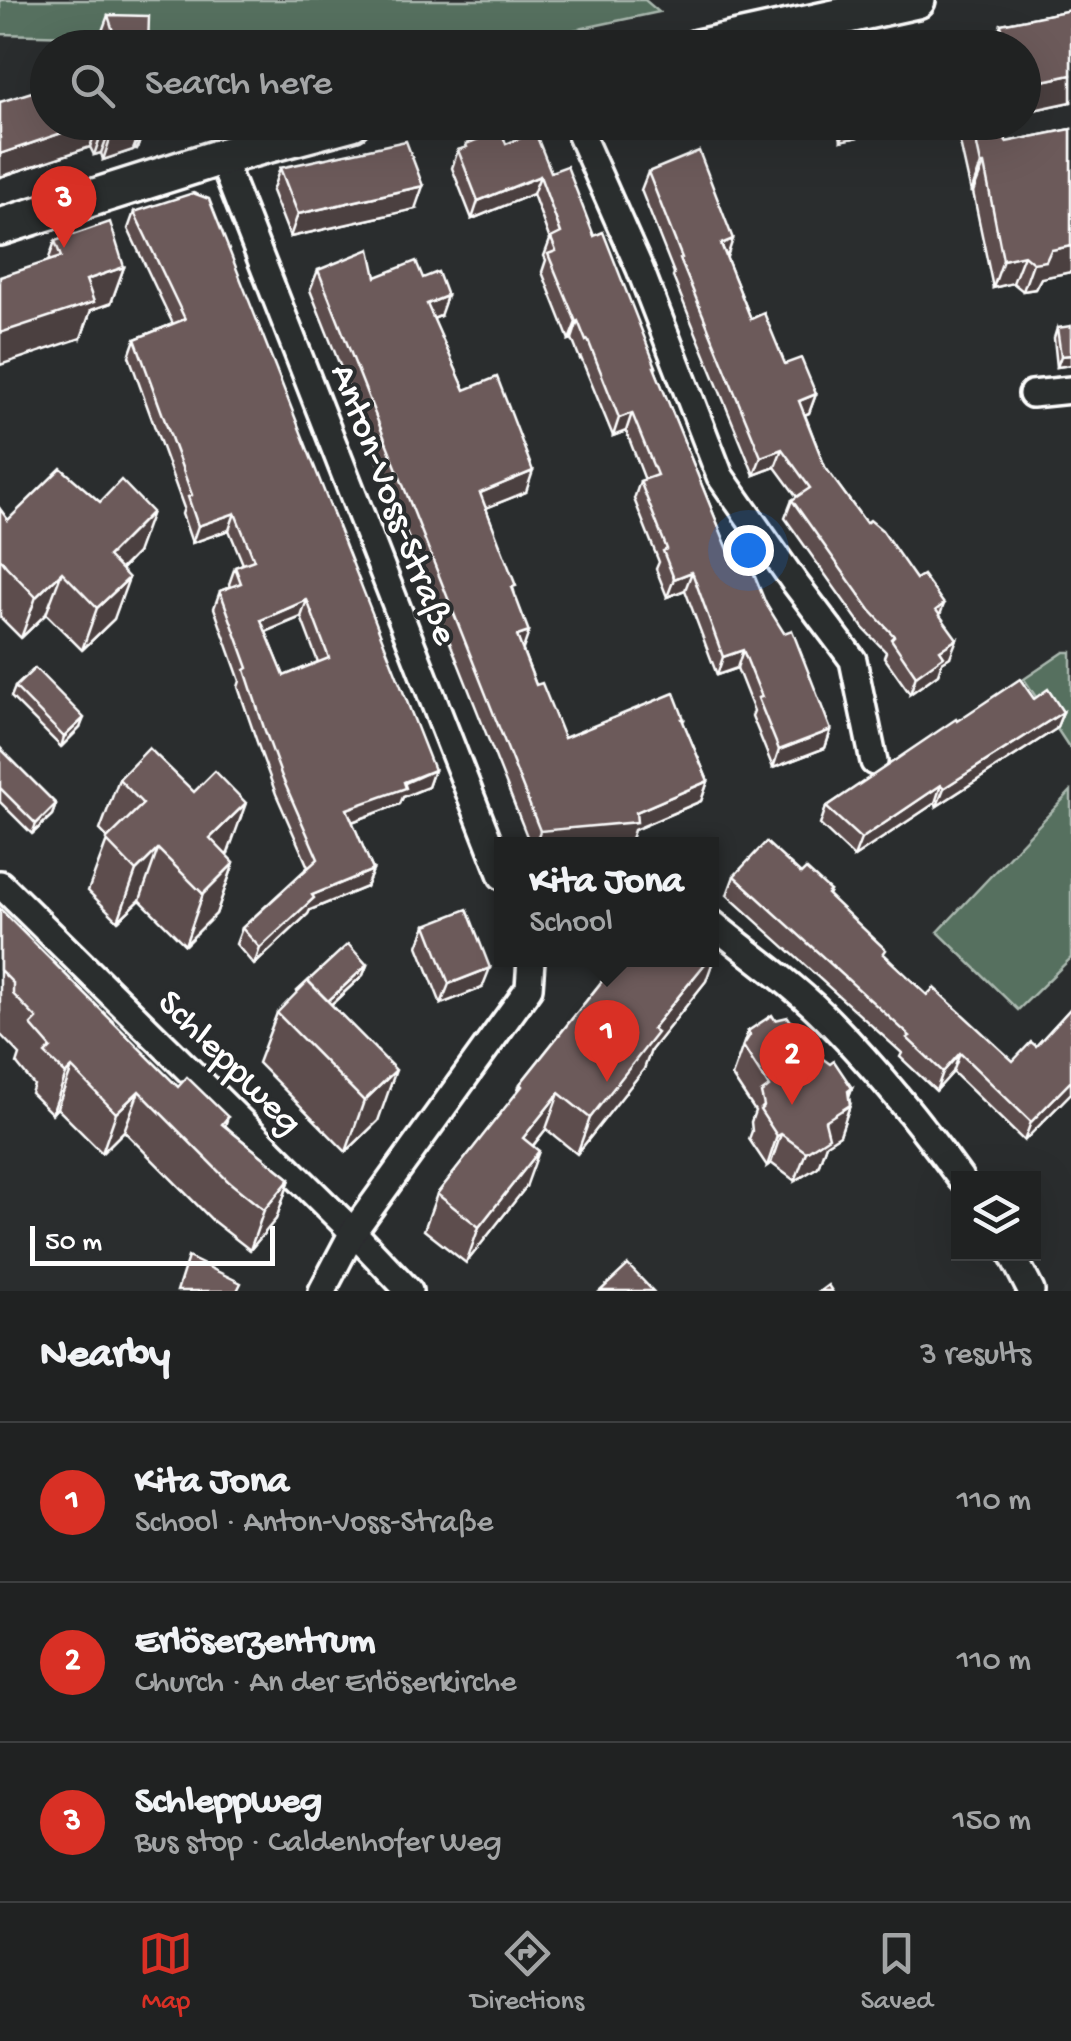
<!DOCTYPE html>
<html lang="en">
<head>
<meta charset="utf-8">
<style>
  :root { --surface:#202222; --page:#282a2a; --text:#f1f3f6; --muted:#a2a4a5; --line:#3d3f40; --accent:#d93025 }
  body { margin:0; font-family:"Gochi Hand",sans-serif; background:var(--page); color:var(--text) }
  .controls { position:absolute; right:30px; bottom:30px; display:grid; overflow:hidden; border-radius:0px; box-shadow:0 10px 40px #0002 }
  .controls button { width:90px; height:90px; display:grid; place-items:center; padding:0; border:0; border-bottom:2px solid var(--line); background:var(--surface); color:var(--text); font:50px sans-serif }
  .scale { position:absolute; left:30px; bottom:25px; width:245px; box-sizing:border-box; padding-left:10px; border:5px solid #fff; border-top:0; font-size:28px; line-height:35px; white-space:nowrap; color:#fff; -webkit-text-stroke:8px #2a2d2e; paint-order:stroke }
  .you { position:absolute; left:748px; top:550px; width:35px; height:35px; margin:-25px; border:8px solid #fff; border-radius:50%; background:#1a73e8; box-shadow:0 0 0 15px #1a73e833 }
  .badge { display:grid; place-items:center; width:65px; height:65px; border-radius:50%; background:var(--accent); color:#fff; font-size:32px; font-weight:700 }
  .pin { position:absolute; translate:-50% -82px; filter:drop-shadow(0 2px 5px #0008) }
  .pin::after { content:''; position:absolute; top:52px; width:35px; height:30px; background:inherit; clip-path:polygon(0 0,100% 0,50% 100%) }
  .popup { position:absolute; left:494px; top:837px; width:225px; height:130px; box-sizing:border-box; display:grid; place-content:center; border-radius:0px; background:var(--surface); filter:drop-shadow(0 2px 8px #0005); font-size:32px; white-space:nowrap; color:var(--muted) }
  .popup b { font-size:38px; color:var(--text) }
  .popup::after { content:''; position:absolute; left:50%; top:100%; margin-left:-20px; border:20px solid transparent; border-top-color:var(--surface) }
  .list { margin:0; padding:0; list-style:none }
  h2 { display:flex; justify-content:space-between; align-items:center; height:130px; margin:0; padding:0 40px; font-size:42px }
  h2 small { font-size:32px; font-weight:400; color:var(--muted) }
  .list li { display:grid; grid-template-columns:65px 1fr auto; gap:30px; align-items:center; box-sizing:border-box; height:160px; padding:0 40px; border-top:2px solid var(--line) }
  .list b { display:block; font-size:38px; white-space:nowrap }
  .list p { margin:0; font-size:32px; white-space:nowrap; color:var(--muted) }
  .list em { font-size:32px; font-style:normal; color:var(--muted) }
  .icon { flex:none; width:55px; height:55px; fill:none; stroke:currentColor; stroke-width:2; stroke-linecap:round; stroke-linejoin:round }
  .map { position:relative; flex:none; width:1071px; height:1291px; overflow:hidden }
  .search { position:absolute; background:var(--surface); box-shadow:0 10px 40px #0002; left:30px; right:30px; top:30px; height:110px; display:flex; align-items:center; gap:25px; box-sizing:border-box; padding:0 35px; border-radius:55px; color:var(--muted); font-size:38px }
  .sheet { height:610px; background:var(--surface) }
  nav { display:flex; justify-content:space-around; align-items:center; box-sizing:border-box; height:140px; border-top:2px solid var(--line); background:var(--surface); font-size:28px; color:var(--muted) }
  nav a { display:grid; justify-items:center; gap:5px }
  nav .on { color:var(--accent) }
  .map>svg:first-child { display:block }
  .green { fill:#56705f; stroke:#aab8af; stroke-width:2.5 }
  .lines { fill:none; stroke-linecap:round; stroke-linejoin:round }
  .street-casing { stroke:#fff; stroke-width:32 }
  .secondary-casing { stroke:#fff; stroke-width:42 }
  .street { stroke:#2a2d2e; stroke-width:25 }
  .secondary { stroke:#2a2d2e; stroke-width:35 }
  .wall { fill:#5d4d4d; stroke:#fff; stroke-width:2.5; fill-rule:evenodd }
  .shaded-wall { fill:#4c3f3f; stroke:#fff; stroke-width:2.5 }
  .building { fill:#6c5a5a; stroke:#fff; stroke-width:2.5; fill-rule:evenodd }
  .labels { text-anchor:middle; stroke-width:8; stroke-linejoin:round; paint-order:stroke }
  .street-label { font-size:38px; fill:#fff; stroke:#2a2d2e }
</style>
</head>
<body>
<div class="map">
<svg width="1071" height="1291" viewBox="0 0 1071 1291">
  <rect width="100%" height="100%" fill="#2a2d2e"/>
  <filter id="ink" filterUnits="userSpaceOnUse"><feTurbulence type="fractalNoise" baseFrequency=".01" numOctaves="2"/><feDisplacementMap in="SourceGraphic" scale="20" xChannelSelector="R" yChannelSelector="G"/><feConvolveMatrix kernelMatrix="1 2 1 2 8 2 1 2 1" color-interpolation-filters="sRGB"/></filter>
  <g filter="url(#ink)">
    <g class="green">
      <path d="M0,0H645L659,12L494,47L229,48L226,40L0,34Z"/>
      <path d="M1064,652H1071V750L1024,679Z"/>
      <path d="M1071,791V958L1018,1010L938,932Z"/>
    </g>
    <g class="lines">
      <g class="street-casing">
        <g id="street">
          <path d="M575,122L640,269L720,476L795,583L853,660L874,762"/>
          <path d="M221,157L502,876"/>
          <path d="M1032,394L1071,390"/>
          <path d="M0,884L353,1232L409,1291"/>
          <path d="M712,923C751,956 795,985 831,1023C878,1071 921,1124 960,1178"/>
          <path d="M1012,1254L1031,1291"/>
          <path d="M322,1291L353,1232L529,988L531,960"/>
        </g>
      </g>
      <g class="secondary-casing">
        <g id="secondary">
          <path d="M697,48L917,0"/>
          <path d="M0,227L221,157L352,122"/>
        </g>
      </g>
      <use href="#street" class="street"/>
      <use href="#secondary" class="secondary"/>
    </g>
    <g class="wall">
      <path d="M1071,10V102L1024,112V48H993L1001,24Z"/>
      <path d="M108,15L148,48H100L98,42Z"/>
      <path d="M0,102L48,122H188L187,125L140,140L137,149L134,148L133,150L103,160L101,153L94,155L90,147L0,177Z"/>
      <path d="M838,122H921L841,141Z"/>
      <path d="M957,122H1002L1006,142L1071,129V272L1041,278L1035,289L1023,291L1013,283L993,288L973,192H971L956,125Z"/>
      <path d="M492,137L551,172L594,236L656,367L655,370L731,557L766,604L831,730L825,748L773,768L752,716L754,711L737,668L717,675L685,590L667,597L656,569L659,562L634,499L640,481L645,480L626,431L613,436L581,358L580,359L572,339L569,340L542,272L546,260L544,256L550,240L533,194L472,219L452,168L458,150L465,148L466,144Z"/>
      <path d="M280,168L415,209L290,237L272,191Z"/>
      <path d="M648,172L726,257L751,319L785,364L816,394L809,413L805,415L825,467L866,523L916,579L944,604L940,615L950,657L942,662L938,674L910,694L884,657L886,652L863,628L785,518L792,500L797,497L775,467L754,475L673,277L674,273L641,190Z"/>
      <path d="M134,212L434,770L428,787L403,797L400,804L352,822L373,870L366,887L310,910L308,914L254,965L236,944L242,928L308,867L276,794L258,745L238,687L240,681L214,608L220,591L230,587L229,584L235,567L243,564L229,530L192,543L182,514L184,508L129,356L135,339L173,324L128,229ZM301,617L318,662L284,676L266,632Z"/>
      <path d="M55,241L124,267L111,303L91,310L81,338L48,261Z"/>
      <path d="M318,270L376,277L440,316L433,319L465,390L526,492L486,508L514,591L523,651L536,685L564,738L684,719L683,722L708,781L701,801L634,830L630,842L605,844H530L310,290Z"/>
      <path d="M1057,328L1071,365L1057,367L1054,338Z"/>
      <path d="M0,509L8,520L137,553L121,570L114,619L82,650L46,614L21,638L0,617Z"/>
      <path d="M15,687L80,728L61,747L11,697Z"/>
      <path d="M1034,699L1063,712L1056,729L937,806L935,803L854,857L820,825L826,807L957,721Z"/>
      <path d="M0,748L56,804L52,815L32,834L0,802Z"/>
      <path d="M119,779L228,853L226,855L234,863L216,914L185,945L140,900L118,921L88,891L108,838L100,830Z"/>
      <path d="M801,874L830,891L828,895L885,955L927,995L1013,1061L1036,1046L1071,1008V1093L1024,1141L953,1072L936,1091L900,1057L902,1053L727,895L734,876Z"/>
      <path d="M0,909L178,1087L228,1117L225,1126L290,1179L276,1219L250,1250L213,1221L124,1131L102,1153L57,1108L52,1114L31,1093L34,1085L17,1064L20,1055L0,1034Z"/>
      <path d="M426,925L482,988L441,1004L418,946Z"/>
      <path d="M616,960H712L706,981L651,1050L644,1069L577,1154L546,1129L533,1146L526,1187L466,1263L424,1230L437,1194L516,1094L520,1084L613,967Z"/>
      <path d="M367,965L363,975L331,1005L378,1121L346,1152L258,1063L277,1013Z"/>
      <path d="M775,1020L852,1088L849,1096L850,1105L840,1135L826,1144L818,1167L795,1181L771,1163L767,1166L749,1139L752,1131L751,1122L755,1111L732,1076L748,1031Z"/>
    </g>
    <g class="shaded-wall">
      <path d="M1071,75V102L1024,112V85Z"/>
      <path d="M94,122H99L90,147L0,177V154Z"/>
      <path d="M144,122H188L187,125L140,140L137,149H134Z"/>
      <path d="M848,122H921L841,141Z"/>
      <path d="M143,124L133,150L103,160L112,133Z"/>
      <path d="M111,127L101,153L94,155L103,129Z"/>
      <path d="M981,164H984L973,192H971Z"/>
      <path d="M540,176L533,194L472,219L478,201Z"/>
      <path d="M423,186L415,209L290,237L298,214Z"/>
      <path d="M733,239L727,257L721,244Z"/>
      <path d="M1071,246V272L1041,278L1035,289L1023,291L1033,263L1051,250Z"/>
      <path d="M1024,255L1013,283L993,288L1003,260Z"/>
      <path d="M124,267L111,303L91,310L81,338L0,365V333L86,280Z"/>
      <path d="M447,296L440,316L419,325L427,304Z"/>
      <path d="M578,321L572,339L569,340L576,322Z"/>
      <path d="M1071,355V365L1057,367L1061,356Z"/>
      <path d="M816,394L809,413L793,419L799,401Z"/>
      <path d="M632,413L626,431L613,436L619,418Z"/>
      <path d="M782,449L775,467L754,475L761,457Z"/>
      <path d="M533,471L526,492L473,513L480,493Z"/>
      <path d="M152,512L137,553L92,598L108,556Z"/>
      <path d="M235,513L229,530L192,543L198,526Z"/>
      <path d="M62,572L46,614L21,638L36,597Z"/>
      <path d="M692,572L685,590L667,597L674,579Z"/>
      <path d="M129,578L114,619L82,650L97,608Z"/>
      <path d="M307,600L301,617L255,636L261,620Z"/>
      <path d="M529,632L522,652L517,636Z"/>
      <path d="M957,639L950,657L942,662L938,674L910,694L916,676L940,650Z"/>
      <path d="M743,650L737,668L717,675L723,657Z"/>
      <path d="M1063,712L1056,729L937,806L944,788Z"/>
      <path d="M84,718L80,728L61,747L64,737Z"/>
      <path d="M831,730L825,748L773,768L779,750Z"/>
      <path d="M434,770L428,787L403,797L400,804L341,826L347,809Z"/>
      <path d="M708,781L701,801L634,830L630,842L605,844H535L540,831L636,812Z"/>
      <path d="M941,785L935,803L854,857L861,839Z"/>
      <path d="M246,803L228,853L195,886L210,838Z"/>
      <path d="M56,804L52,815L32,834L36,824Z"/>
      <path d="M158,849L140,900L118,921L136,871Z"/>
      <path d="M234,863L216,914L185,945L203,894Z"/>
      <path d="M373,870L366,887L310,910L308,914L254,965L260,948L312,895Z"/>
      <path d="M719,945L706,981L651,1050L644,1069L577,1154L590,1118L652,1029L708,960H712V954Z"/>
      <path d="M367,965L363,975L312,1022L316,1012Z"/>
      <path d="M490,968L482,988L441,1004L449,984Z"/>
      <path d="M960,1053L953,1072L936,1091L943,1072Z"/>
      <path d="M72,1068L57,1108L52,1114L66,1074Z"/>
      <path d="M396,1070L378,1121L346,1152L364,1101Z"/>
      <path d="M1071,1081V1093L1024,1141L1031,1122Z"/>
      <path d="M852,1088L844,1109L850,1105L840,1135L826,1144L818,1167L795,1181L806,1152L825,1121L848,1091Z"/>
      <path d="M139,1091L124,1131L102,1153L116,1113Z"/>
      <path d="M559,1093L546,1129L510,1174L523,1138Z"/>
      <path d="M781,1134L771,1163L767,1166L777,1136Z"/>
      <path d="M539,1151L526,1187L466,1263L479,1227Z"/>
      <path d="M290,1179L276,1219L250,1250L264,1210Z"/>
    </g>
    <g class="building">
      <path d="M1071,10V75L1024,85V48H1006L1001,24Z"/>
      <path d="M108,15L149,16L148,48H118Z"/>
      <path d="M48,87V122H94L0,154V102Z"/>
      <path d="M100,122H143V124L112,133L111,127L103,129Z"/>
      <path d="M972,122H1002L1006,142L1071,129V246L1051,250L1046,261L1033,263L1024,255L1003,260L984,164H981Z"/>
      <path d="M535,132L551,172L567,166L594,236L603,232L656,367H654L731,557L745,552L766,604L784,633L792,630L831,730L779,750L758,698L762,697L743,650L723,657L692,572L674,579L663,551L667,549L640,481L657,475L632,413L619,418L588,340L586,341L578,321L576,322L548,254L556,251L551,238L561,233L540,176L478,201L458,150L467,147L466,144L491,134L492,137L502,133L506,144Z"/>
      <path d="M406,141L423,186L298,214L280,168Z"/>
      <path d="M699,151L733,239L721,244L751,319L764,313L785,364L801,358L816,394L799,401L825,467L866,523L870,520L882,530L916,579L923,575L944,604L936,610L957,639L940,650L944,656L916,676L891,639L894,636L870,610L792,500L810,488L782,449L761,457L680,259L682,258L648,172Z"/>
      <path d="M193,193L209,199L434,770L404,782L406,788L347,809L373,870L312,895L314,898L260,948L242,928L318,859L282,777L264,728L245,670L248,668L220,591L241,583L235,567L254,560L235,513L198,526L188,497L192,495L135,339L185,319L134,212ZM307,600L329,658L284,676L261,620Z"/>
      <path d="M110,222L124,267L86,280L94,302L0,333V277L61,257L55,241Z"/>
      <path d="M370,249L376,277L416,261L423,278L438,272L447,296L427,304L465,390L497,377L509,408L533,471L480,493L516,586L512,587L529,632L517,636L536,685L542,683L564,738L674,693L684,719H682L708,781L636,812L637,822L540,831L318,270Z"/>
      <path d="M1071,326V355L1061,356L1057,328Z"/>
      <path d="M61,468L100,502L121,480L152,512L108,556L129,578L97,608L62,572L36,597L6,566L0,558V509L8,520Z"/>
      <path d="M35,668L84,718L64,737L15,687Z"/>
      <path d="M1020,679L1034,699L1048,689L1063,712L944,788L941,785L861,839L826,807L956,719L957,721Z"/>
      <path d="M0,748L56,804L36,824L0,788Z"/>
      <path d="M149,748L194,792L215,771L246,803L210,838L234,863L203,894L158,849L136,871L106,840L143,804L119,779Z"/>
      <path d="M766,842L801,874L806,869L830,891L827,894L886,950L883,954L927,995L934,988L1013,1061L1031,1042L1036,1046L1071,1008V1081L1031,1122L960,1053L943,1072L907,1038L910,1036L734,876Z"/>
      <path d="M0,909L178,1087L187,1077L228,1117L222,1124L290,1179L264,1210L228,1181L139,1091L116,1113L72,1068L66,1074L45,1054L51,1048L31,1025L37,1019L13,994V983L0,970Z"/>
      <path d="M467,909L490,968L449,984L426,925Z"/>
      <path d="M712,939L719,945L712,954Z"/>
      <path d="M348,944L367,965L328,1001L308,981L298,992L297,991Z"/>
      <path d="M619,960H708L652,1029L657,1033L590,1118L559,1093L523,1138L539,1151L479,1227L437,1194L522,1086L520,1084Z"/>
      <path d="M308,981L396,1070L364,1101L277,1013Z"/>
      <path d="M772,1015L775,1020L788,1017L808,1048L830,1064L834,1061L852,1088L848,1091L850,1105L825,1121L829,1137L806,1152L781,1134L777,1136L760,1110L764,1106L761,1093L769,1087L743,1046L750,1035L748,1031Z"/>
      <path d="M188,1257L241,1283L237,1291H177Z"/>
      <path d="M628,1265L653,1291H600Z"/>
      <path d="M828,1285L832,1291H820Z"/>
    </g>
  </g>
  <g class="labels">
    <g class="street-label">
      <text transform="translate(397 503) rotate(69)" y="13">Anton-Voss-Straße</text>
      <text transform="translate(232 1060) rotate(45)" y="13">Schleppweg</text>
    </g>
  </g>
</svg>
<div class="controls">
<button><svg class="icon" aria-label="layers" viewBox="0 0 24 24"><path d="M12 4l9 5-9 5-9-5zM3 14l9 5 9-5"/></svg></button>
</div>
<div class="scale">50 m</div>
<div class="you"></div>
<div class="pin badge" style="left:607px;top:1082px">1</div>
<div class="popup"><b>Kita Jona</b>School</div>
<div class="pin badge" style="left:792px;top:1105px">2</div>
<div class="pin badge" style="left:64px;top:248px">3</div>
<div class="search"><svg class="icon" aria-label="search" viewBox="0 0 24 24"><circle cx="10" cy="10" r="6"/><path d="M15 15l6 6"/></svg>Search here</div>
</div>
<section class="sheet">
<h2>Nearby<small>3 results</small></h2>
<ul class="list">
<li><span class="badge">1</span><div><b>Kita Jona</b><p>School · Anton-Voss-Straße</p></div><em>110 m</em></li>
<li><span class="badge">2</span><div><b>Erlöserzentrum</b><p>Church · An der Erlöserkirche</p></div><em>110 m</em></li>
<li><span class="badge">3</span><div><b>Schleppweg</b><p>Bus stop · Caldenhofer Weg</p></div><em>150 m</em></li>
</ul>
</section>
<nav>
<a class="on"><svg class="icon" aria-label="map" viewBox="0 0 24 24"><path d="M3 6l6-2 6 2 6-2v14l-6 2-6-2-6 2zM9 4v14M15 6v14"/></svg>Map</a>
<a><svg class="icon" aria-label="directions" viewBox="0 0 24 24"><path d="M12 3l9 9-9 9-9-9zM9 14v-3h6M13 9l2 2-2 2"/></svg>Directions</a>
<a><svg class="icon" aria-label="saved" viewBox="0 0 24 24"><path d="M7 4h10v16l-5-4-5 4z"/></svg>Saved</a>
</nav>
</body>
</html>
